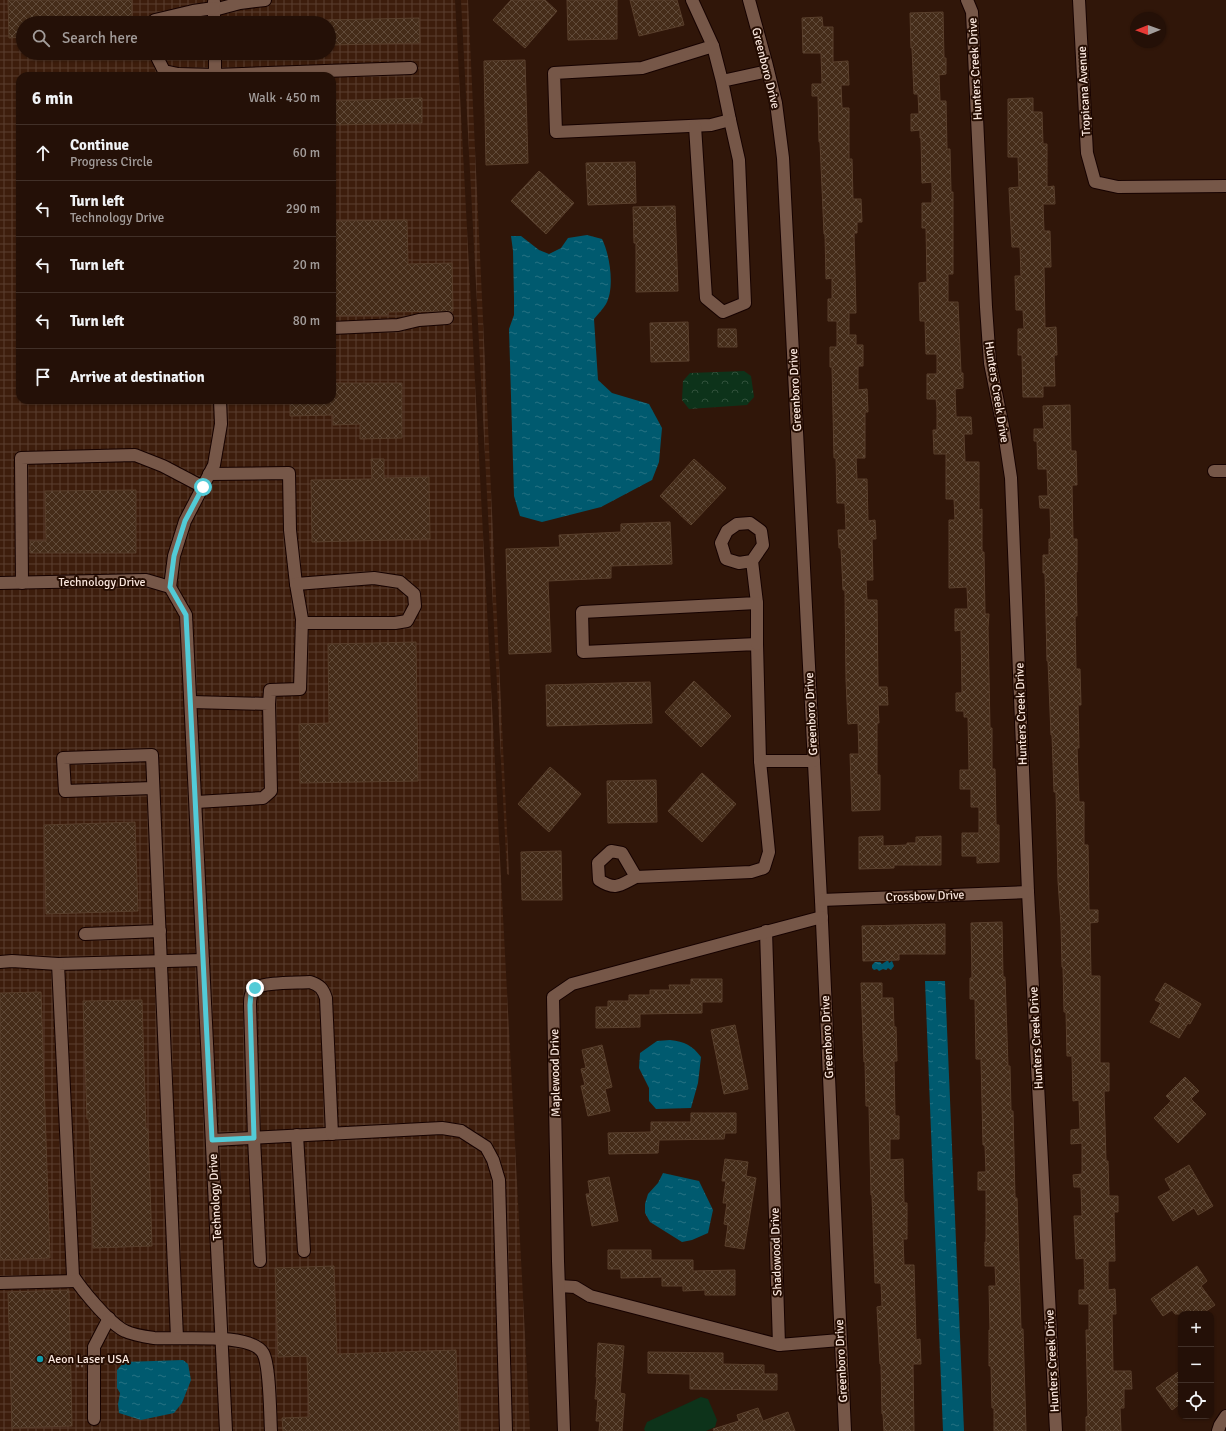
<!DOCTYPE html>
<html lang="en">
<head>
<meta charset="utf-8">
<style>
  :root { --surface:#241007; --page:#2c1911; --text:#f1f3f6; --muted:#a39d9b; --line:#413028 }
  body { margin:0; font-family:Signika,sans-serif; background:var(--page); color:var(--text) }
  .controls { position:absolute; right:12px; bottom:12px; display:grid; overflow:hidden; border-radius:8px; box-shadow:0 1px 3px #0004 }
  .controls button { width:36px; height:36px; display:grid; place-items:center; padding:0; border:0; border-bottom:1px solid var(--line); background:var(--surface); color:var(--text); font:20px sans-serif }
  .compass { position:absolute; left:1130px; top:12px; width:36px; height:36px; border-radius:50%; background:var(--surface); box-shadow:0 1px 3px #0004; rotate:269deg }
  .stop { position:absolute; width:12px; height:12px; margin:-9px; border:3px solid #52cbd7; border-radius:50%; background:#fff }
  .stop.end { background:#52cbd7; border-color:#fff; box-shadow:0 1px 4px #0008 }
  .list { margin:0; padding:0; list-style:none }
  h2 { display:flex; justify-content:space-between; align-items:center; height:52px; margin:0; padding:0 16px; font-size:17px }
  h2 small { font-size:13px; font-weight:400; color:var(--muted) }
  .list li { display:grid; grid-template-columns:26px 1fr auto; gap:12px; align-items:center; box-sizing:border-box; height:56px; padding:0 16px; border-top:1px solid var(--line) }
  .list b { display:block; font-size:15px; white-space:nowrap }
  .list p { margin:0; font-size:13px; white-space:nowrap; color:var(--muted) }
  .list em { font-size:13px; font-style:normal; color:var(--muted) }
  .icon { flex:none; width:22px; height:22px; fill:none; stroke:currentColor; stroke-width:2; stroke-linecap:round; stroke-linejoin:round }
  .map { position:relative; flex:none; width:1226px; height:1431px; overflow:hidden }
  .search { position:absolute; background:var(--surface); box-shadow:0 1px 3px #0004; left:16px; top:16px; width:320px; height:44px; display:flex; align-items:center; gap:10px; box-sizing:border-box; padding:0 14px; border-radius:22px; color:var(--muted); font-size:15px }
  .panel { position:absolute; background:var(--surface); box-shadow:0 1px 3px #0004; left:16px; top:72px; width:320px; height:332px; border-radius:12px }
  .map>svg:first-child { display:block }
  .industrial { fill:url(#industrial-grid); fill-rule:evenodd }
  .grass { fill:#0d331a }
  .forest { fill:url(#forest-crowns) }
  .water { fill:url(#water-ripples) }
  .building { fill:url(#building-cross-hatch); stroke:#593f2c }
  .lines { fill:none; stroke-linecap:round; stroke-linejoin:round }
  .minor-casing { stroke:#160200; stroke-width:14 }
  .path { stroke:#745c50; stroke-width:2.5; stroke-dasharray:3 2; stroke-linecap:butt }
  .minor { stroke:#765748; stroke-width:12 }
  .route { stroke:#52cbd7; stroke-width:5 }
  .culture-dot { fill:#0f9aa8; stroke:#250d02; stroke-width:1.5 }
  .labels { text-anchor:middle; stroke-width:4; stroke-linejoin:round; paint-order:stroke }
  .street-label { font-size:12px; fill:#fae7de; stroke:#250d02 }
  .poi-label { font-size:12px; fill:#fae7de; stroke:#250d02; text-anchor:start }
</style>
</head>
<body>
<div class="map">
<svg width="1226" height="1431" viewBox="0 0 1226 1431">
  <defs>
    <pattern id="industrial-grid" width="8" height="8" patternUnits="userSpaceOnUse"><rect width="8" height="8" fill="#3d1d0c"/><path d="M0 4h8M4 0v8" fill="none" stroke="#5a3e2f"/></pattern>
    <pattern id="forest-crowns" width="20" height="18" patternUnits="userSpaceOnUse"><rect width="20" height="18" fill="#0d331a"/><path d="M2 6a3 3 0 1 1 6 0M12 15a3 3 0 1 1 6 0" fill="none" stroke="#31513b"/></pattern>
    <pattern id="water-ripples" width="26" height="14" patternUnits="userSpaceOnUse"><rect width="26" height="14" fill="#005a6f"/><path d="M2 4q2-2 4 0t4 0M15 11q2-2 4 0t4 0" fill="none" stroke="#267283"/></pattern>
    <pattern id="building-cross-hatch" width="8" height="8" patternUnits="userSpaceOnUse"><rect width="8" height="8" fill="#452c19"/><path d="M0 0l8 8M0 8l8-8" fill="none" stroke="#614b3a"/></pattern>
  </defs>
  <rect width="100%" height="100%" fill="#301609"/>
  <g class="industrial">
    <path d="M0,0H455L530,1431H0ZM23,23H329V53H23ZM20,76H332V400H20Z"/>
    <path d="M461,0H468L509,875L507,874Z"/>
  </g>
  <path class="grass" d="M701,1397L708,1399L717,1420L715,1427L706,1431H645L644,1429L647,1422Z"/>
  <path class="forest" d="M744,371L751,376L754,397L747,405L689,409L682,400L683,381L690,373Z"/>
  <g class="water">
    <path d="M587,235L602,239C610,255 615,288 606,304C603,309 598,314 594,319L598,380L612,393L649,404L662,428L659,462L652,480L601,507L542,522L520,516L514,496L509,329L514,315V299L513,251L511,236H521L539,250L549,254L561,248L568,238Z"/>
    <path d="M888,960L889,963L892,961L894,966L891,970L888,968L886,970L883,969L879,971L877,969L874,970L872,968V965L875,962H880L882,964Z"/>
    <path d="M925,981H945L964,1431H943Z"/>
    <path d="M670,1040C685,1042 692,1045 701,1057L698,1083L691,1108L656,1109L649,1101V1088L639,1068L640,1053L657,1041Z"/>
    <path d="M663,1173L699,1181L713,1210L708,1233L692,1240L682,1242L650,1222L645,1213V1204L648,1194L658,1183Z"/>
    <path d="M183,1360L188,1364L191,1380L182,1403L174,1413L141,1420L119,1413L118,1404L120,1393L117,1388V1370L124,1362Z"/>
  </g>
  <g class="building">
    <path d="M8,0H132V23H23V37L9,38Z"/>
    <path d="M511,0H545L557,11L525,48L493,20Z"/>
    <path d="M567,0H617V39L568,40Z"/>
    <path d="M630,0H677L684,25L639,36Z"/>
    <path d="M943,12L944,58H946V74L939,75L940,101H946L947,149H950L951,192H953V274H948V302H958L961,373H963V388L955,389L956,417H971L972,434H964L965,462H979V510L982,509V552H984L985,614H989L988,628L990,728H992V769H995L996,825H999V862L977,863V856H962V833H979V807H971V789H960V770H969L968,717H964V711H956V693H962L961,630L955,631V609H968L967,587L949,588V520H955L954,499H946V454H934L933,430H937V408L936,399H927V374H937V354H926L925,321H920L919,283L927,282L926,228H922V203H932V182L922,183L921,138H920V130L911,131V114H919L918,94H914L912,48H911L910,13Z"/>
    <path d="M822,17L823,27H833V62L848,61L849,85H841L842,108H849V159H852L853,199H861L862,222H857V233H854L856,313H849V335H856V345H863V366H858V390L867,389L868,412H865V458H856L857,479H867L868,521L875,520L876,539H872L873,580H866L867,600H877L878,687H887L888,705H878L879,723H877V775H880V810L852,811L850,754H859L858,723L848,724L846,680L845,590H843L841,548H839L838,530H846L845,503H837L836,458H834L832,367H830V347H837V321H828V299H832V278L826,279L825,234H824L820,142H819L818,96H812V84H822L821,53H803L802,18Z"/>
    <path d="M419,18L420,43L329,45V20Z"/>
    <path d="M525,60L528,163L486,165L484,61Z"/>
    <path d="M422,98V123L332,125V101Z"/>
    <path d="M1033,98V112H1042L1043,144H1047V187L1054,186L1055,204H1043L1044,231H1050L1051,267H1044L1045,328L1056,327L1057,355H1054L1055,386H1043V397H1023L1022,355H1018V329H1024L1023,310H1016L1015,276H1021L1020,247H1012L1009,188L1019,187L1018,157H1008V99Z"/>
    <path d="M635,162L636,203L588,205L586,163Z"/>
    <path d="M539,171L574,203L546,234L511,201Z"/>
    <path d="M675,206L678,291L636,292V243H634L633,207Z"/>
    <path d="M407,220L408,264L452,263L453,311L388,312V315L332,316V221Z"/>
    <path d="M688,322L689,361L651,362L650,323Z"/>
    <path d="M718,329H736L737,347H718Z"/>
    <path d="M332,383H402V438L360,439V424L333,425V415L290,416V400H332Z"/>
    <path d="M1070,405L1071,451H1076L1077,485H1072L1073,539H1077V572H1076L1077,616H1075L1076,669H1080L1081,705H1078L1079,748H1077L1079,802H1084V845H1088L1089,910H1098V922L1090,923L1091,976H1100V1063H1109V1091H1104L1106,1161H1108L1109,1196H1118V1212H1114L1115,1261H1108V1290L1115,1289L1116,1314H1112L1113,1371H1131L1132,1389H1124V1408H1120L1121,1431H1086V1417L1088,1416L1086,1330H1089V1304H1079V1290H1085L1084,1258L1076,1259L1074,1216H1082L1081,1187H1074L1073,1175L1082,1174V1143L1071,1144V1130L1080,1129L1079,1100L1073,1101L1072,1056H1067L1066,1012H1064L1063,967H1062L1061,924L1058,881L1056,792H1054L1052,735H1051L1048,661H1047L1045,573H1043V555H1049V539H1051L1050,508H1040L1039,496H1048L1047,469H1038L1037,441H1034V429H1044L1043,406Z"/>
    <path d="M371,459H384V478L429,477L430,539L312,542L311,480L372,479Z"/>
    <path d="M694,459L726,488L691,525L660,496Z"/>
    <path d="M136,490V553H30V541H46L45,491Z"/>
    <path d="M670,522L672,564L611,566V578L548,581L551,652L509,654L506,549L560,547L559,535L621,532V524Z"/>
    <path d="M416,642L418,781L300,783L299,724L329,723L328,644Z"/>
    <path d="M694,681L731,716L701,747L665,712Z"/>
    <path d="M650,682L652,723L547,726L546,685Z"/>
    <path d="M550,767L581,794L549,832L518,804Z"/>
    <path d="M702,773L736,804L702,842L668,811Z"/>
    <path d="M656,780L657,822L608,823L607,781Z"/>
    <path d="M135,822L138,911L46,914L44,825Z"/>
    <path d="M883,836V846L907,845V843H916V837L941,836V865H894V868L859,869V837Z"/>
    <path d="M561,851L562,900H522L521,852Z"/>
    <path d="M1002,922L1003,977H1005L1008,1066H1010L1011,1111H1013L1015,1198H1017L1021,1329H1023L1026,1431H994V1408H992L991,1366H989V1330H990L989,1286H996L995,1266H985V1242H986V1190H978V1172H986L985,1145H983L981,1059H976L975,999H970V978H972L971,923Z"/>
    <path d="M945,924V954H899V960L863,961L862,926Z"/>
    <path d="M691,979H722V1002H702V1013L640,1014V1027L596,1028V1007H608V1001H629V995H650V990H670L669,985H691Z"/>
    <path d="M861,983H882V998H893L894,1027H896L897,1061H894L895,1116H899V1139H890V1160L903,1159L904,1203H907V1239H903L904,1265H914L916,1340L920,1339L921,1364H913L914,1431H884L883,1414H882L881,1364H880L877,1307L882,1306L881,1283H875L872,1195H871L869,1106H866L865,1061L864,1062Z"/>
    <path d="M1165,983L1201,1004L1190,1024L1188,1023L1179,1038L1150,1022L1161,1003L1155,1000Z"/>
    <path d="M41,992L50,1258L0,1260V993Z"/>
    <path d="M142,1000L146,1129H148L152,1246L93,1248L89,1119H87L83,1001Z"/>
    <path d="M735,1025L748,1089L724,1094L711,1030Z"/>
    <path d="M602,1045L612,1087L605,1089L610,1111L588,1116L581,1086L585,1085L581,1069L586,1068L582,1050Z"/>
    <path d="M1185,1077L1199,1091L1191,1099L1206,1114L1178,1143L1154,1118L1171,1101L1166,1096Z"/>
    <path d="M691,1113H736V1133H725L724,1139L659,1140L658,1153L609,1154L608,1133L651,1132V1122H691Z"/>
    <path d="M725,1159L748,1162L746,1176L756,1178L744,1249L725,1246L728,1225L724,1224L727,1203H723L726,1181H722Z"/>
    <path d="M1189,1165L1213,1206L1198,1215L1194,1208L1173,1221L1158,1197L1171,1190L1165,1179Z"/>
    <path d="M609,1177L618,1221L592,1226L586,1194H590L588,1181Z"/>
    <path d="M608,1250H651V1260H693V1271L735,1270V1295H705V1290L683,1291V1286H662V1277L621,1278V1269H608Z"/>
    <path d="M334,1266L337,1354L456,1350L459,1431H283L282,1418L309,1417L307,1356L278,1357L275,1268Z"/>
    <path d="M1197,1266L1207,1281L1201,1286L1215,1305L1202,1314H1175L1172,1310L1163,1316L1151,1299Z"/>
    <path d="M69,1290L72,1426L12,1428L8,1292Z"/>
    <path d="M598,1343L624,1346L620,1393L625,1394L622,1431H599L600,1421H596L598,1399H595L597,1377H596Z"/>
    <path d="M648,1352L723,1353V1364L764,1365V1374H777V1390L690,1389V1374L648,1373Z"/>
    <path d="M1181,1370V1403L1172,1410L1156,1388Z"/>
    <path d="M758,1408L763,1421L788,1412L795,1431H714L713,1429L739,1421L737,1415Z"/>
  </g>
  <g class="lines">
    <g class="minor-casing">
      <g id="minor">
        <path d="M692,0L713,46"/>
        <path d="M749,0L766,62L776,103L783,158L821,900L845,1431"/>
        <path d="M967,0L972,12L986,307L990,363L1004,432L1011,478L1028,892L1056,1431"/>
        <path d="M1079,0L1087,153L1095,182L1118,187L1226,186"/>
        <path d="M214,2V23"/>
        <path d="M214,10L240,3L265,0"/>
        <path d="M155,23V20L193,11L214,8"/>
        <path d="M155,53L164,71L178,74L215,75L411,68"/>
        <path d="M215,53V76"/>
        <path d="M722,81L730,120L711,125L556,132L554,73L642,68L713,46L722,81L768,71"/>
        <path d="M695,126L706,298L723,312L745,303L739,160L730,120"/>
        <path d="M332,328L398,325L419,320L447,318"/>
        <path d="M1214,471H1226"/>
        <path d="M209,474L289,473L290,530L296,584L302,619L300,689L270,690L269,704"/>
        <path d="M752,561L739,563L726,559L721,543L727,531L737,524L750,523L761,531L763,545L752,561L757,603L582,612L583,652L757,644L760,761H814"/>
        <path d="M0,583L146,580L170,587L186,615L226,1431"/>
        <path d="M22,583L21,458L135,455L163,466L203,487"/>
        <path d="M296,584L374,578L400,582L414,594L415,606L407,621L395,623H302"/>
        <path d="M170,587L174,556L185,521L214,465L221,424L220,400"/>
        <path d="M757,603V644"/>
        <path d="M191,702L269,704L271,791L263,798L196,802"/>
        <path d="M153,788L65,791L63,758L152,755L177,1338"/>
        <path d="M636,877L622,853L611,851L598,863L599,880C616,891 620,885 636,877L751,872L764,868L769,852L760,761"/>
        <path d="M821,900L1028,892"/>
        <path d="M85,934L160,931"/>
        <path d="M203,960L58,964L73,1276C82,1290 110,1324 125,1331C131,1334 147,1337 154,1338C177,1340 251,1332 263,1353C270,1365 270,1415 271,1431"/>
        <path d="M0,962L12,961L58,964"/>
        <path d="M297,1135L304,1251"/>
        <path d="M212,1140L442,1128L461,1131L486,1147L493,1160L499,1180L506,1431"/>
        <path d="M260,1261L254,1138L250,1005C250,999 250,992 256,988C264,982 298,983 310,982C320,985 323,989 326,998L332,1134"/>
        <path d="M0,1283L76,1281"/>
        <path d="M559,1286L575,1287L590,1296L779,1345L766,931"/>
        <path d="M779,1345L840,1340"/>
        <path d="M94,1419V1347L109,1318"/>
        <path d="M564,1431L558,1261L553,997L572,984L822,917"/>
        <path d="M1218,1431L1220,1425L1226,1416"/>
      </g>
    </g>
    <path class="path" d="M76,1366H83"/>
    <use href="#minor" class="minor"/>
  </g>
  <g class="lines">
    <path class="route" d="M203,487L185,521L174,556L170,587L186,615L212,1140L254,1138L250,1005L251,994L255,988"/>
  </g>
  <circle class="culture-dot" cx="40" cy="1359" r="4"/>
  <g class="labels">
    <g class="street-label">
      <text transform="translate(766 68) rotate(76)" y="4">Greenboro Drive</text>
      <text transform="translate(975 69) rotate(-93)" y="4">Hunters Creek Drive</text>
      <text transform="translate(1084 91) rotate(-93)" y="4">Tropicana Avenue</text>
      <text transform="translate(795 390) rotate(-93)" y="4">Greenboro Drive</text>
      <text transform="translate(997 392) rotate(81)" y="4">Hunters Creek Drive</text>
      <text x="102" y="586">Technology Drive</text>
      <text transform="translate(811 714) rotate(-93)" y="4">Greenboro Drive</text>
      <text transform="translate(1021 714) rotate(-92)" y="4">Hunters Creek Drive</text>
      <text transform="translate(925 896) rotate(-2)" y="4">Crossbow Drive</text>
      <text transform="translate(827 1037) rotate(-93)" y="4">Greenboro Drive</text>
      <text transform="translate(1036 1038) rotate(-93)" y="4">Hunters Creek Drive</text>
      <text transform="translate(555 1073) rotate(-91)" y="4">Maplewood Drive</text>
      <text transform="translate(215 1197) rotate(-93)" y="4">Technology Drive</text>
      <text transform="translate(776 1252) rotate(-92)" y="4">Shadowood Drive</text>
      <text transform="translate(841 1361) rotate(-93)" y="4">Greenboro Drive</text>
      <text transform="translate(1052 1361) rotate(-93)" y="4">Hunters Creek Drive</text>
    </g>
    <g class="poi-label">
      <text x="48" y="1363">Aeon Laser USA</text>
    </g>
  </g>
</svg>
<div class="controls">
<button>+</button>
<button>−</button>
<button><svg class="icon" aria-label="locate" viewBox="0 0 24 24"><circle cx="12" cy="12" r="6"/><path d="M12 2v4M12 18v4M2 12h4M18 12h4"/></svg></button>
</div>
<svg class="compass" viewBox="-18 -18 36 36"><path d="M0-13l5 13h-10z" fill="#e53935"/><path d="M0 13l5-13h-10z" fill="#a39d9b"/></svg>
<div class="stop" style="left:203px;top:487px"></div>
<div class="stop end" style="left:255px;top:988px"></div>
<div class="search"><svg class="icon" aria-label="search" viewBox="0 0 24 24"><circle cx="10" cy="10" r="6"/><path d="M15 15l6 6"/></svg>Search here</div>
<section class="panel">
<h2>6 min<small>Walk · 450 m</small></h2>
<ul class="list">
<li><svg class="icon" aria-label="ahead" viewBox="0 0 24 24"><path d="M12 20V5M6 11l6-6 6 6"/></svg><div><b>Continue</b><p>Progress Circle</p></div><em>60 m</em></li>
<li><svg class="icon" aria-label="left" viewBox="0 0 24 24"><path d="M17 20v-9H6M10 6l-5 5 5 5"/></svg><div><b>Turn left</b><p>Technology Drive</p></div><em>290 m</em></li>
<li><svg class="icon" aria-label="left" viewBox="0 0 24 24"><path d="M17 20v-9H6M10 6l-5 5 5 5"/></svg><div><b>Turn left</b></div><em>20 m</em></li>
<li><svg class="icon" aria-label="left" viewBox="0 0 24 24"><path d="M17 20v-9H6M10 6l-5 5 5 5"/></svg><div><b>Turn left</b></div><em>80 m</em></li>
<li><svg class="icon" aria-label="arrive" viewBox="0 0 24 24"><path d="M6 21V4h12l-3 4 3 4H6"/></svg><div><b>Arrive at destination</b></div></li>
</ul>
</section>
</div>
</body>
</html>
